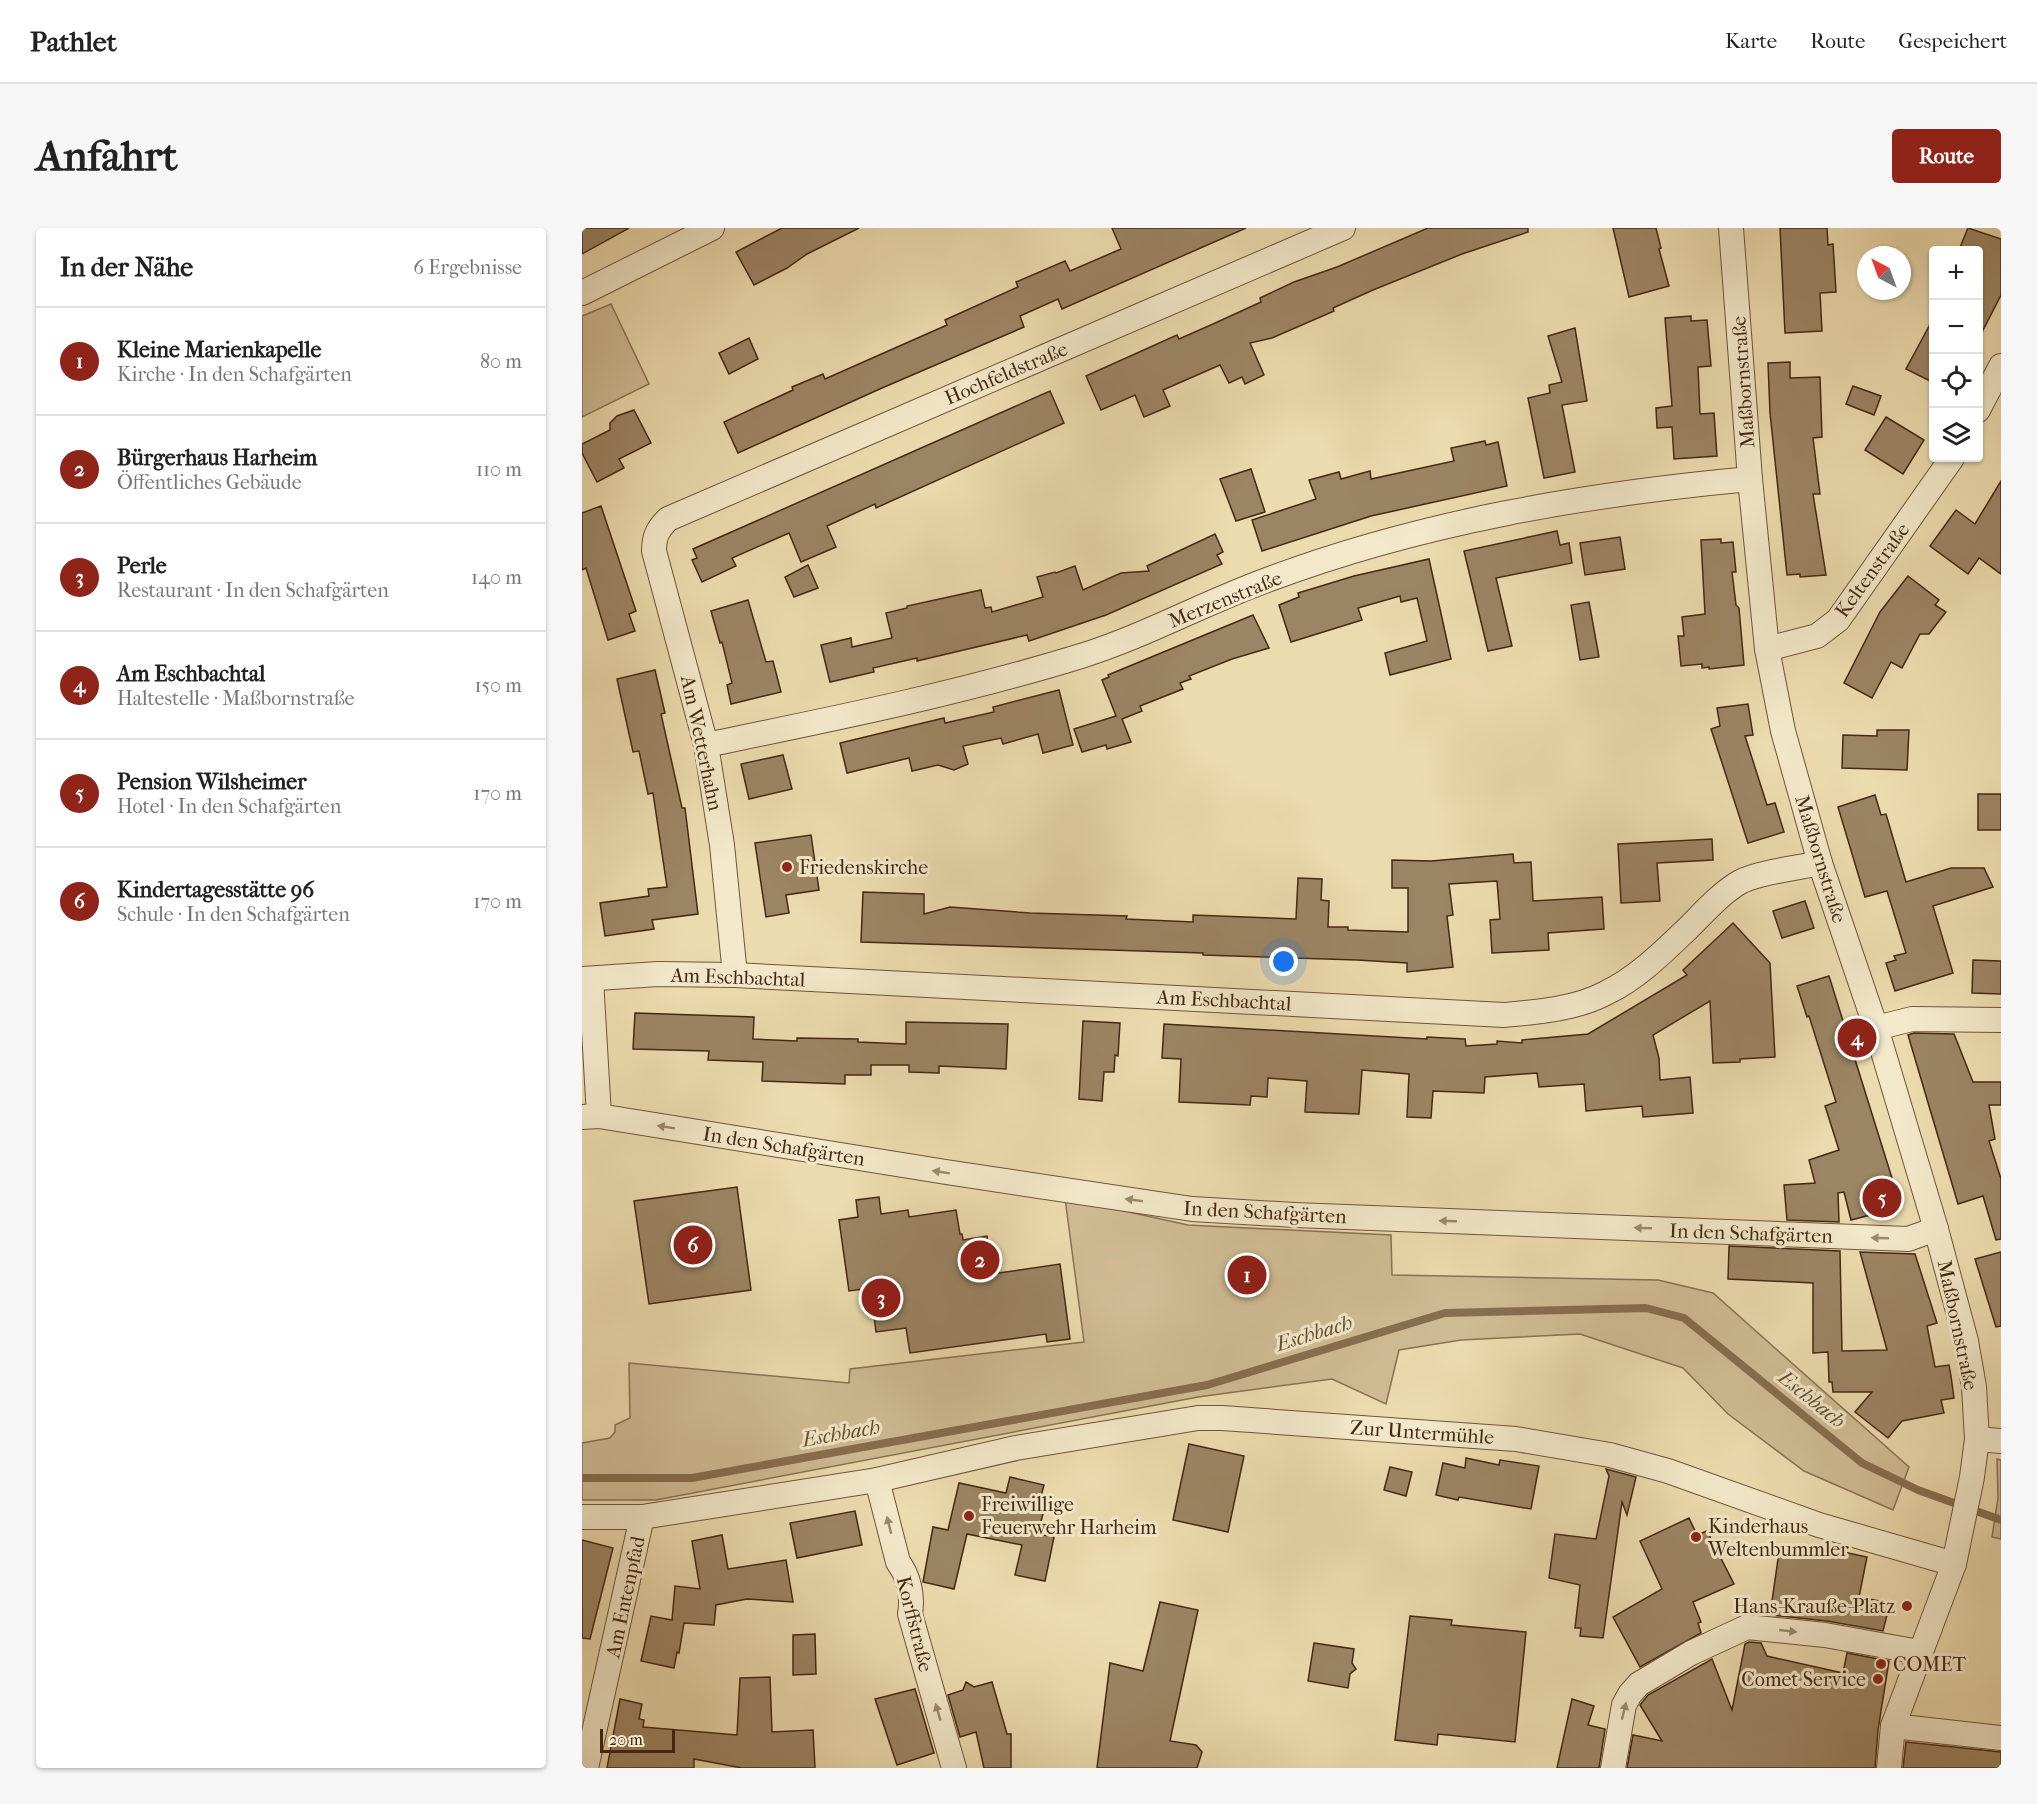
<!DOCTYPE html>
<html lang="de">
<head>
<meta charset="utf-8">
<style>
  :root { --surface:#fff; --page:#f6f6f6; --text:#222; --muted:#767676; --line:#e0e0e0; --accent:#8f2418 }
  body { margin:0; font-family:"IM FELL French Canon",serif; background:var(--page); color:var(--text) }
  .controls { position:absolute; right:18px; top:18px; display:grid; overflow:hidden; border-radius:6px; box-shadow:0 2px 4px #0004 }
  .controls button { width:54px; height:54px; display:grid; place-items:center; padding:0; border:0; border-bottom:2px solid var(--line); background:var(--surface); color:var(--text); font:30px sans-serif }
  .compass { position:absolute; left:1275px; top:18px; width:54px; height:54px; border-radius:50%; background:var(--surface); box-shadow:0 2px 4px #0004; rotate:319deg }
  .scale { position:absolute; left:18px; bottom:15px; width:75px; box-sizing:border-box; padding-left:6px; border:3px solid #452713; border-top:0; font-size:16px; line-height:21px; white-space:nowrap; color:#452713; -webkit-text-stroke:4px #f3e8ca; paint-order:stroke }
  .you { position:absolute; left:702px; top:734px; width:21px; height:21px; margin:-15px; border:4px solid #fff; border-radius:50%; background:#1a73e8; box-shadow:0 0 0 9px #1a73e833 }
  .badge { display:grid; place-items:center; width:39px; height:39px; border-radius:50%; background:var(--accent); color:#fff; font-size:20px; font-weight:700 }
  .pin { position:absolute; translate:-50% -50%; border:3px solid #fff; box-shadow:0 2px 6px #0006 }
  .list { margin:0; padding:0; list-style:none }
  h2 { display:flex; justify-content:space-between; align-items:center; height:78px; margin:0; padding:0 24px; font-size:26px }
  h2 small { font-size:20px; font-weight:400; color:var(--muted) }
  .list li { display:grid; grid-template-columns:39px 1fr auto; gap:18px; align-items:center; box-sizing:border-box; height:108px; padding:0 24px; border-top:2px solid var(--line) }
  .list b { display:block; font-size:22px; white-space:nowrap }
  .list p { margin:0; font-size:20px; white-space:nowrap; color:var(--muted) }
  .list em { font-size:20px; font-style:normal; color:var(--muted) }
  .icon { flex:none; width:33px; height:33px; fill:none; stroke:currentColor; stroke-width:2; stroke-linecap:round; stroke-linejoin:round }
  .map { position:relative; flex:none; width:1419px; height:1540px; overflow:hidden; border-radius:6px }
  header { display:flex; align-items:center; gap:36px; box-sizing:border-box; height:84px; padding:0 30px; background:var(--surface); border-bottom:2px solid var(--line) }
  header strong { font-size:28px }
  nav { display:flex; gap:33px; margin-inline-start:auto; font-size:21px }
  .intro { display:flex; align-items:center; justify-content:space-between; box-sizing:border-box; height:144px; padding:0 36px }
  h1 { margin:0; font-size:42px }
  .button { padding:15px 27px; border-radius:6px; background:var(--accent); color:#fff; font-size:21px; font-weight:700 }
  main { display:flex; gap:36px; padding:0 36px }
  aside { flex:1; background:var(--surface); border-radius:6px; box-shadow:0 2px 4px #0004 }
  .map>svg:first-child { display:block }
  .green { fill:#d0bc94; stroke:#8a7254; stroke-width:1.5 }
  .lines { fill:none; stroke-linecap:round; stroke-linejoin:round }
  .stream { stroke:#876e50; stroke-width:8 }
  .building { fill:#9c8564; stroke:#452713; stroke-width:1.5 }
  .street-casing { stroke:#6f543a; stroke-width:26 }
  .street { stroke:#f3e8ca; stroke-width:24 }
  .oneway { fill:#9c886e }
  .poi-dot { fill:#8f2418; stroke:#f3e8ca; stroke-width:2 }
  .labels { text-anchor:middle; stroke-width:6; stroke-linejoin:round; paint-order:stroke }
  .street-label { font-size:20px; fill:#452713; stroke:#f3e8ca }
  .poi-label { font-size:20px; fill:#452713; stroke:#f3e8ca; text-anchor:start }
  .water-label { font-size:21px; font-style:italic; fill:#664b32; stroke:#f3e8ca }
</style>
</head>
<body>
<header>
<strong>Pathlet</strong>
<nav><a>Karte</a><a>Route</a><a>Gespeichert</a></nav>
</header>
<div class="intro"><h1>Anfahrt</h1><a class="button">Route</a></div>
<main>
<aside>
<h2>In der Nähe<small>6 Ergebnisse</small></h2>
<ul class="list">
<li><span class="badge">1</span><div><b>Kleine Marienkapelle</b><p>Kirche · In den Schafgärten</p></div><em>80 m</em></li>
<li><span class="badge">2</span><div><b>Bürgerhaus Harheim</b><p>Öffentliches Gebäude</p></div><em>110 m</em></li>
<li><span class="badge">3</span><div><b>Perle</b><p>Restaurant · In den Schafgärten</p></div><em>140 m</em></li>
<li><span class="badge">4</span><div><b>Am Eschbachtal</b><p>Haltestelle · Maßbornstraße</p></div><em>150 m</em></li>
<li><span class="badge">5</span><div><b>Pension Wilsheimer</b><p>Hotel · In den Schafgärten</p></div><em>170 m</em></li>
<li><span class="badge">6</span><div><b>Kindertagesstätte 96</b><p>Schule · In den Schafgärten</p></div><em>170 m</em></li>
</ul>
</aside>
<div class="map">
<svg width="1419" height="1540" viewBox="0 0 1419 1540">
  <rect width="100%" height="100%" fill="#ecdbae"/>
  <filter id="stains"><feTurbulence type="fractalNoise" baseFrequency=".00333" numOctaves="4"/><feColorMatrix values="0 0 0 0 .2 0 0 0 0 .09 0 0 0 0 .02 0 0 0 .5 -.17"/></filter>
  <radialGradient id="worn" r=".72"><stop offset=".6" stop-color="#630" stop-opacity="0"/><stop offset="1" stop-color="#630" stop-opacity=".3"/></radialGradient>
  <g class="green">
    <path d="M29,76L67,156L0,189V88Z"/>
    <path d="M483,970L606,997L809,1007L810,1047L1076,1052L1131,1065L1327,1239L1311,1282L1222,1243L1146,1186L1101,1140L998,1106L879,1112L817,1122L804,1176L750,1151L616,1169L74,1272H0V1215L28,1210L33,1204V1197L48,1190L47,1135L267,1155L268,1141L502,1114Z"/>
    <path d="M1415,1231L1419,1232V1311L1410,1309L1416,1270Z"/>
  </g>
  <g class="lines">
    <path class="stream" d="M0,1250H110L625,1157L863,1085L1064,1080L1102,1090L1280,1235L1336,1262L1419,1292"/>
  </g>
  <g class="building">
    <path d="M0,0H47L0,26Z"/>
    <path d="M200,0H277L225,26L205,40L172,57L154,24Z"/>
    <path d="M530,0H664L480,81L476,71L438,88L442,99L300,160L156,225L142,194L211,162L210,159L241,146L243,151L365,97L363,92L436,59L434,54L483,33L488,43L539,21Z"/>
    <path d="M846,0H946V4L880,26L791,62L751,80L752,83L690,110L668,115L682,147L663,156L660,149L647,155L638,137L581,162L588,178L562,189L553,167L519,182L504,148L595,107L597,111L631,96L679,74L678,70L712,54L755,39Z"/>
    <path d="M1031,0H1074L1079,20L1077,21L1087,58L1047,69Z"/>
    <path d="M1198,0H1245L1246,17L1251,16L1254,64L1238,65L1240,103L1203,105Z"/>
    <path d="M1386,0L1419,11V67L1396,112V22H1377Z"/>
    <path d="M1109,88V93L1125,92L1129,138L1116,139L1118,186L1132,185L1135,228L1092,231L1090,199L1075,200L1074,180L1090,178L1083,90Z"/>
    <path d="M1352,89V155L1324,141Z"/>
    <path d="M993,100L1005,173L980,177L993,244L962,250L946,170L968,165L967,157L980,154L966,108Z"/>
    <path d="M167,110L176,131L147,146L137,125Z"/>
    <path d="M1208,134V150L1238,149L1240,209L1231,210L1238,266H1231L1244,347L1218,349V346L1205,347L1188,185L1186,135Z"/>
    <path d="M1271,158L1299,168L1292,187L1264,176Z"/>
    <path d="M468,163L482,195L294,280L293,276L245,298L254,319L219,334L207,305L150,330L154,338L120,354L110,332L115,330L111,321Z"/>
    <path d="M52,182L69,215L37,231L42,240L15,254L0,225V216L28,202V195L35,188Z"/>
    <path d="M1304,189L1342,212L1321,246L1283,222Z"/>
    <path d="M903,213L904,217L916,214L925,258L789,288L680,323L670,292L734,271L727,252L757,244L759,251L788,243L789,251L872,233L869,220Z"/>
    <path d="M669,241L683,284L654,293L638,251Z"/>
    <path d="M1419,253V346L1397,330L1386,346L1348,318L1374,282L1393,296Z"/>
    <path d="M19,278L54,383L47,386L53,403L26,412L4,340L0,342V285Z"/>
    <path d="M975,303L978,317L987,315L990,335L914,350L930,418L906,423L882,323Z"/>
    <path d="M633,306L641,324L635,327L640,336L524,387L447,413L445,407L335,433V430L291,440L292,444L248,454L239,417L269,410L270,419L310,410L304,385L325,380V378L399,362L403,380L409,379L410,384L461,369L455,349L473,344L474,345L493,338L501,362L539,345L567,343L565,338Z"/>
    <path d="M1038,309L1043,341L1003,347L998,315Z"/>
    <path d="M1139,311V315L1151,314L1154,344H1150L1154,377L1157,380L1162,437L1127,441V439L1120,440V436L1099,438L1096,408H1102L1100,389L1123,386L1119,312Z"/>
    <path d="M847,331L869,431L808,447L803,425L845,413L835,370L819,374L818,368L776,380L780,392L709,414L697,377L717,369L716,365L772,348Z"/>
    <path d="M226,337L236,360L212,369L203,349Z"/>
    <path d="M1326,348L1357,372L1353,377L1364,384L1347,406H1338L1320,440L1309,434L1290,470L1262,455L1298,384Z"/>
    <path d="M166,372L184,434L191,433L199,464L149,476L145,457L150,455L140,414L138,415L129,383Z"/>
    <path d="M1007,374L1017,429L998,432L989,377Z"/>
    <path d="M671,387L687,420L650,431L607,448L609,451L598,455L601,461L558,478L560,483L540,491L549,514L525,521L524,517L500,524L492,501L534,488L520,452L527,449L526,447Z"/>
    <path d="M73,442L83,485L79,486L100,580H103L116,686L70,692L72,701L23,708L18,675L67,668L66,661L85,659L71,565L66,566L57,523L51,524L35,451Z"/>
    <path d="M477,462L491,517L461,525L456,506L421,516L419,510L381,518L386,536L372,542L356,537L330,543L327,530L265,545L258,515L362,490L363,495L412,484L411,479Z"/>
    <path d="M1166,476L1171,507L1163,508L1185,577L1193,575L1202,604L1166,615L1129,501L1138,498L1135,480Z"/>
    <path d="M1295,502H1327L1325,542L1260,540L1261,507L1295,508Z"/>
    <path d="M201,527L210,561L167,571L159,536Z"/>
    <rect x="1396" y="566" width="23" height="36"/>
    <path d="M1293,567L1299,587L1304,586L1324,654L1369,640H1402L1411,659L1351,678L1371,745L1313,763L1304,735L1314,732L1312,728L1324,725L1305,663L1283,669L1256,579Z"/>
    <path d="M229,607L237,662L204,667L207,685L184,689L173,615Z"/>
    <path d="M1130,611L1131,632L1075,635L1078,673L1039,675L1036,616Z"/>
    <path d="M931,626L932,635L949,634L951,673L1020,669L1022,701L966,705L967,722L910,725L908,692L918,691L915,653L867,656L871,687L865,688L871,739L825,744V735L775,732L621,727V725L279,714L281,664L342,666V686L368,679L448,685L545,688L544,691L611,694V687L714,691L716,650L740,651L739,672L747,673L746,699H766V702L826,704V660H810V632L849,633Z"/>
    <path d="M1223,673L1232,700L1200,710L1191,683Z"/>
    <path d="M1151,695L1188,735L1193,829L1158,831V834L1131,835L1128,773L1071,807L1077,830L1078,852L1108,849L1111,885L1061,889L1060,878L1004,883L1002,856L957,859L955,845L903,849L902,865L851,863L849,890L825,889L827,846L780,842L777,886L723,884L725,853L686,850L685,869L669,868L668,877L597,874L599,831L580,830L582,796L845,811V809L883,811L884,818L915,816V813L940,815V812L1006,806L1105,747L1101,742Z"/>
    <path d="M1391,732L1419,733V766L1390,765Z"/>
    <path d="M1247,748L1319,979L1269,992L1262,964L1256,965L1257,994L1205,992L1202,957L1233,955L1227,932L1257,922L1243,878L1254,874L1227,788L1225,789L1215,758Z"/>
    <path d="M53,785L172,789L171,811L215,813V810L276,811V814L324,816V794L426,796L424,841L357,838V845L327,844V837H289V847H263V856L180,853L181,834L126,832L127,823L51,821Z"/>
    <path d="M501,793L538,795L536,828L533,827L532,844H522L520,873L497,871Z"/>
    <path d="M1332,805L1372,806L1391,854H1419V877H1407L1413,911L1407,913L1419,951V1011L1414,1012L1401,968L1376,976L1326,807Z"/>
    <path d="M155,959L169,1062L67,1076L52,973Z"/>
    <path d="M297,969L299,986L326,982L327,989L374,982L378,1006H380L381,1012L405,1008L410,1046L478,1036L488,1111L465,1114L464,1106L328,1125L324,1100L294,1104L291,1079H284L281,1061L267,1063L257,992L276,989L274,972Z"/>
    <path d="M1147,1018L1258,1023L1260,1123L1305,1122L1278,1024L1333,1026L1355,1095L1345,1098L1353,1139L1367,1137L1369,1148L1372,1170L1359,1172L1362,1185L1320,1193L1306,1210L1273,1184L1290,1164H1251L1250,1154H1247L1246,1124L1231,1125V1055L1146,1051Z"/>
    <path d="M1419,1024V1098L1414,1099L1393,1031Z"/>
    <path d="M607,1216L662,1228L646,1304L591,1292Z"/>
    <path d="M884,1230L917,1237L918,1232L957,1238L949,1281L877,1269L876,1272L854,1267L861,1235L883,1240Z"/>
    <path d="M808,1239L830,1244L824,1268L802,1262Z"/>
    <path d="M1024,1241L1054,1249L1045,1287L1040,1274L1021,1410L998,1408L999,1400H993L998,1357L967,1350L973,1306L1014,1311L1027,1248Z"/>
    <path d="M428,1249L462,1257L459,1268L465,1269L456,1306L472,1309L463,1353L433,1347L440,1317L385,1306L372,1361L341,1354L351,1299L366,1302L377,1255L424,1265Z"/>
    <path d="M273,1283L280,1317L215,1330L208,1295Z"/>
    <path d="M1107,1290L1115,1307L1125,1303L1152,1356L1111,1374L1119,1394L1116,1395L1119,1405L1058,1439L1031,1389L1080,1361L1058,1313Z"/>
    <path d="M140,1307L146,1341L204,1332L211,1374L165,1371L134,1377L132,1397L102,1395L97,1425L95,1424L92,1440L59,1433L69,1388L90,1392L93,1358L118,1361L110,1313Z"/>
    <path d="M0,1312L31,1320L8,1411L0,1410Z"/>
    <path d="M1198,1317L1248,1321L1285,1329L1277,1369L1308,1375L1301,1403L1245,1393L1188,1387Z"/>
    <path d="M578,1374L616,1382L588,1513L614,1517L620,1524L615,1540H515L528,1435L561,1443Z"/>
    <path d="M828,1388L870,1392L869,1397L944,1404L933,1514L856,1506L855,1517L813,1512Z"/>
    <path d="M233,1406L234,1446L211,1447V1407Z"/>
    <path d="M1167,1414L1179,1415L1185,1428L1261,1445L1265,1425L1307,1433L1296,1502L1293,1540H1045L1051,1507L1080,1513L1058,1477L1066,1467L1130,1431L1150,1482L1163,1416Z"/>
    <path d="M732,1415L772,1421L770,1435L774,1441L768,1446L766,1460L726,1453Z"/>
    <path d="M188,1449L190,1504L231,1502L233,1540H160L112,1531V1540H25L38,1471L60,1476L57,1491L62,1492L61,1499L155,1507L158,1450Z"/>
    <path d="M384,1454L392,1459L410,1454L425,1506H429V1540H402L394,1504L378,1509L366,1467L381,1462Z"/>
    <path d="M333,1461L352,1525L315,1537L293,1471Z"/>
    <path d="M990,1471L1012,1478L1006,1497L1023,1501L1017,1540H975Z"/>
    <path d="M1324,1514L1419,1524V1540H1321Z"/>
  </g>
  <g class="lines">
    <g class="street-casing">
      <g id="street">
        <path d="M1149,0L1168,251L1185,421L1201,503L1238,635L1294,800L1354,1001L1384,1113L1392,1159L1395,1211L1390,1249L1372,1336L1311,1498L1307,1540"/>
        <path d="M0,65L130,0"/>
        <path d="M1396,182L1419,138"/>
        <path d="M1185,421L1235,408L1256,392L1370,230"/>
        <path d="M124,517C250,491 376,466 499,428C563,408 622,375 685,352C839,294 1005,266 1168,251"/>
        <path d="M153,747L140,617L124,517L72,323C72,308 76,301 86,291L761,0"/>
        <path d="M0,751L76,746L153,747L922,787C955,784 994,781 1024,765C1053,751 1077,728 1100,706C1118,689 1136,667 1158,654C1177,644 1216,640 1238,635"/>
        <path d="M9,751L17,888"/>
        <path d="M1294,800L1330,791L1419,792"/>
        <path d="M0,889L17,888L364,944L610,981L713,987L1326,1011L1354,1001"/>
        <path d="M1395,1211L1419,1213"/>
        <path d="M295,1252L316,1334C327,1349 331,1368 328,1386L372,1540"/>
        <path d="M0,1289H60L295,1252L434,1220L616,1190H640L934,1211L1028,1227L1086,1243L1237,1297L1372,1336"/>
        <path d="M1311,1498L1419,1510"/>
        <path d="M4,1540L60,1289"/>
        <path d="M1031,1540L1042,1477L1048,1466L1057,1456L1109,1425L1165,1399L1243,1407L1337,1424"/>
      </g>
    </g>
    <use href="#street" class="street"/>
  </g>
  <defs><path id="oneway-solid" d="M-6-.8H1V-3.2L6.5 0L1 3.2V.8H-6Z" transform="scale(1.5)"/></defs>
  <g class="oneway">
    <use href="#oneway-solid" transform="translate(84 899) rotate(-171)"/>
    <use href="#oneway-solid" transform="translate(359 944) rotate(-171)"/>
    <use href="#oneway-solid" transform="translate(552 972) rotate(-172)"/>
    <use href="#oneway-solid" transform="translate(866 993) rotate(-178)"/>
    <use href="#oneway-solid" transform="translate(1061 1000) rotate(-178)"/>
    <use href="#oneway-solid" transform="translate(1298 1010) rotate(-178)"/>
    <use href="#oneway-solid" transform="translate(307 1297) rotate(-104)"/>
    <use href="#oneway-solid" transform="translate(1206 1403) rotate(6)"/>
    <use href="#oneway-solid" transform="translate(1042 1483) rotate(-76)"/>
    <use href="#oneway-solid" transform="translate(356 1484) rotate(-106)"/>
  </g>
  <g class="poi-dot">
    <circle cx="205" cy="639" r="6"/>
    <circle cx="387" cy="1288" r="6"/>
    <circle cx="1114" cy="1309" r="6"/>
    <circle cx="1325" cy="1378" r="6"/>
    <circle cx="1299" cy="1436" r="6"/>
    <circle cx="1296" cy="1451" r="6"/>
  </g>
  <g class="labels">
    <g class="street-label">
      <text transform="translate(424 145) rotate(-23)" y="7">Hochfeldstraße</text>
      <text transform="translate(1161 154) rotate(-94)" y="7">Maßbornstraße</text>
      <text transform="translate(1290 342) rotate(-54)" y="7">Keltenstraße</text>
      <text transform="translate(643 371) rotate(-22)" y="7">Merzenstraße</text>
      <text transform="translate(120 515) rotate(78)" y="7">Am Wetterhahn</text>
      <text transform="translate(1239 631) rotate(73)" y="7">Maßbornstraße</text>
      <text transform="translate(156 749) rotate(2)" y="7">Am Eschbachtal</text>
      <text transform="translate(642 772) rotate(3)" y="7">Am Eschbachtal</text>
      <text transform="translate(202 918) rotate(9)" y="7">In den Schafgärten</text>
      <text transform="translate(683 984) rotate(3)" y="7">In den Schafgärten</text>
      <text transform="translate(1169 1005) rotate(2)" y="7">In den Schafgärten</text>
      <text transform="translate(1376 1097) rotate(78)" y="7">Maßbornstraße</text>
      <text transform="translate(840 1204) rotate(4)" y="7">Zur Untermühle</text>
      <text transform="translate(43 1369) rotate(-78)" y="7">Am Entenpfad</text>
      <text transform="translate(333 1396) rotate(76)" y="7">Korffstraße</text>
    </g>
    <g class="poi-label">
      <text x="217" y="646">Friedenskirche</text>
      <text x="399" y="1283">Freiwillige<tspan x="399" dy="23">Feuerwehr Harheim</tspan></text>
      <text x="1126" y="1305">Kinderhaus<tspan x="1126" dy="23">Weltenbummler</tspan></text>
      <text x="1313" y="1385" text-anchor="end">Hans-Krauße-Platz</text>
      <text x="1311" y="1443">COMET</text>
      <text x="1284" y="1458" text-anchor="end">Comet Service</text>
    </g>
    <g class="water-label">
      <text transform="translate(732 1105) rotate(-17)" y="7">Eschbach</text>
      <text transform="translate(1230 1171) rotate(39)" y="7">Eschbach</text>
      <text transform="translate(259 1205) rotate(-10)" y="7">Eschbach</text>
    </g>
  </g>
  <rect width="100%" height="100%" filter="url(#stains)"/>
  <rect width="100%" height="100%" fill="url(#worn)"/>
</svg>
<div class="controls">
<button>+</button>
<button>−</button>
<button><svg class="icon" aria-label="locate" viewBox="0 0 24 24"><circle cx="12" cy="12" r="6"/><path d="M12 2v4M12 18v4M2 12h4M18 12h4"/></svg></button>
<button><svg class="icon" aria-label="layers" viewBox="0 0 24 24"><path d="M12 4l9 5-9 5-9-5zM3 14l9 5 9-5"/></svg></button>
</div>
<svg class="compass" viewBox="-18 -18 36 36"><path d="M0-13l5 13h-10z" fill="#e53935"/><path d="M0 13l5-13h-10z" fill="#767676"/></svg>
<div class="scale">20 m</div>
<div class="you"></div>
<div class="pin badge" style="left:665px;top:1047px">1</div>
<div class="pin badge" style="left:398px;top:1032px">2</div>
<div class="pin badge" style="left:299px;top:1070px">3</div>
<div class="pin badge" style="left:1275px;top:810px">4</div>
<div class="pin badge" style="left:1300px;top:970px">5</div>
<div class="pin badge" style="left:111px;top:1017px">6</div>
</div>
</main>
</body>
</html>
